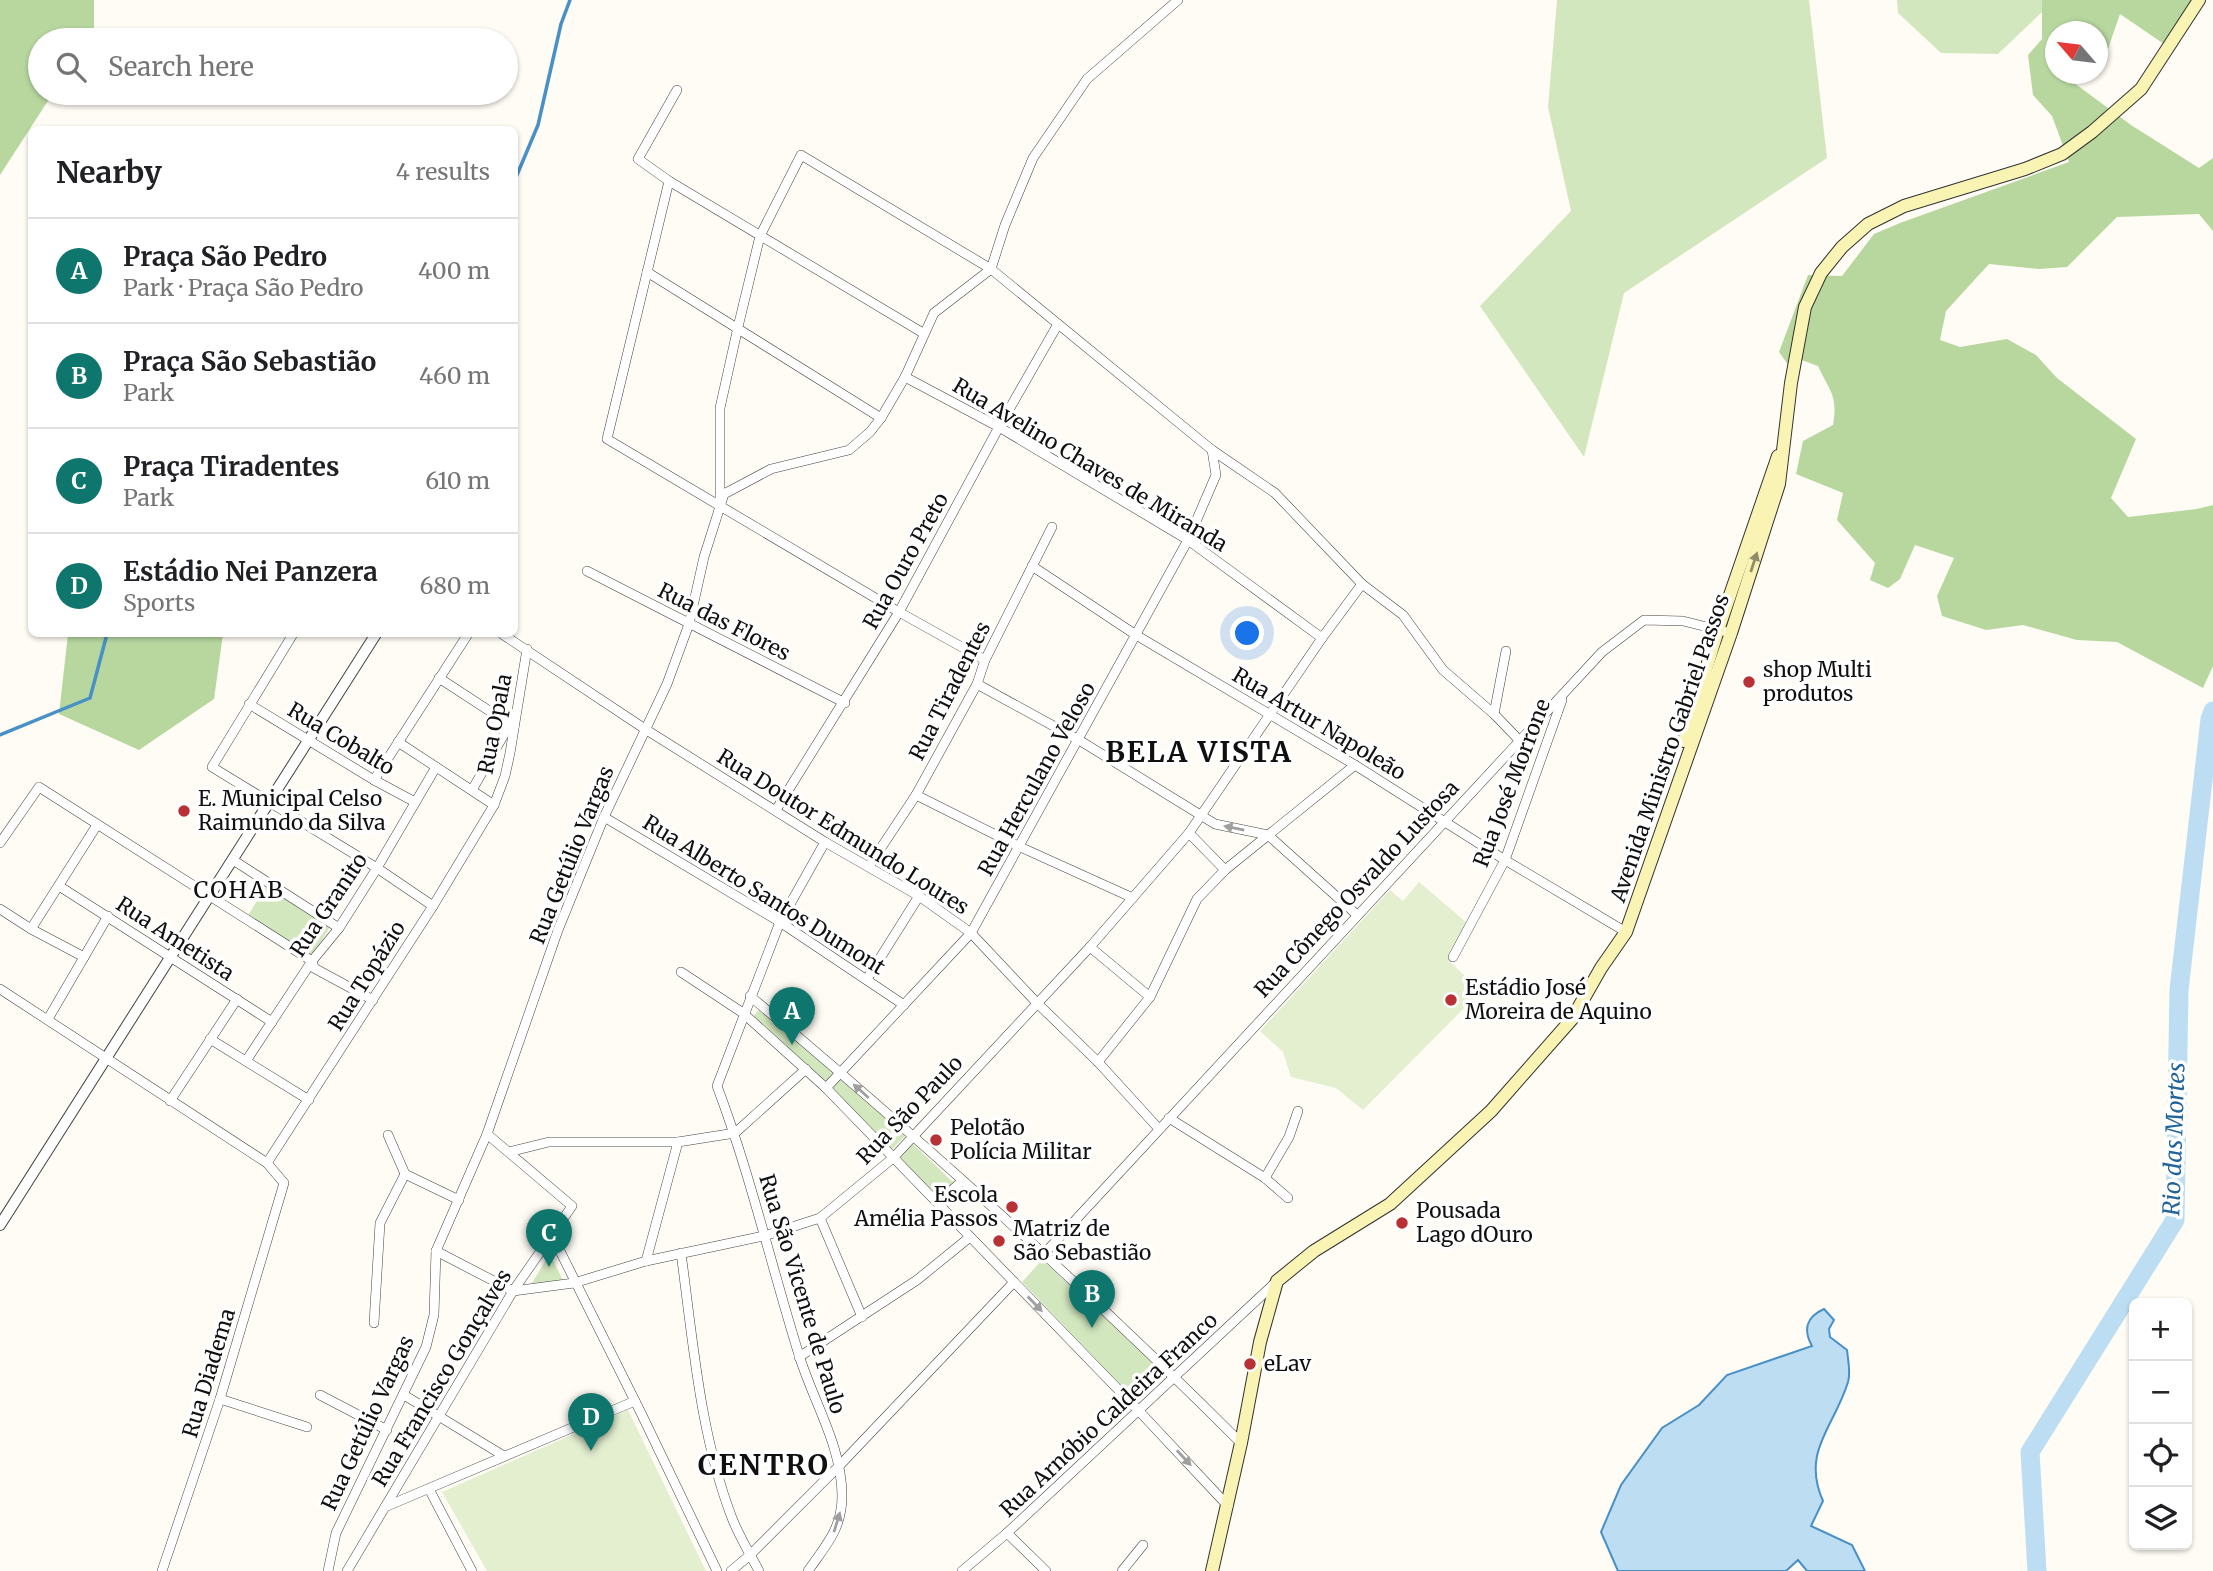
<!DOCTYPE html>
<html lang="en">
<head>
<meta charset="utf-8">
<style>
  :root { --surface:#fff; --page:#f2f2f2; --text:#202124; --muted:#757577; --line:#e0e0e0; --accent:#0f766e }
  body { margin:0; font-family:Merriweather,serif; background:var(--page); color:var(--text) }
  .controls { position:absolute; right:21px; bottom:21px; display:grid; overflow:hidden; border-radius:10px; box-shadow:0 2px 5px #0004 }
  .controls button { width:63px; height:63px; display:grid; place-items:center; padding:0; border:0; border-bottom:2px solid var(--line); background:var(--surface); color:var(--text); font:35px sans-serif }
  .compass { position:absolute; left:2045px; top:21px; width:63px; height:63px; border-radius:50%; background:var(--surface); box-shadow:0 2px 5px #0004; rotate:298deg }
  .you { position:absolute; left:1248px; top:634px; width:24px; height:24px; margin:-18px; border:5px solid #fff; border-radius:50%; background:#1a73e8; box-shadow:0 0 0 10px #1a73e833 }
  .badge { display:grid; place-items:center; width:46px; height:46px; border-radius:50%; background:var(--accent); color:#fff; font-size:23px; font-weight:700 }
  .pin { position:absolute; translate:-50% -58px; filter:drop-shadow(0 2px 4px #0008) }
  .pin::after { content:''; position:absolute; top:37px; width:24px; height:21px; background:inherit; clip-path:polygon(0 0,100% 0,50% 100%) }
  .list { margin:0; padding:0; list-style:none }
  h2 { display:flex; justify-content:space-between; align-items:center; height:91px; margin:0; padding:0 28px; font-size:30px }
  h2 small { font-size:23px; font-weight:400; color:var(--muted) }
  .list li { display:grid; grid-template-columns:46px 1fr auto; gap:21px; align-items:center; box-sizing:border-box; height:105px; padding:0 28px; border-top:2px solid var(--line) }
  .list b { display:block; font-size:26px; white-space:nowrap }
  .list p { margin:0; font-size:23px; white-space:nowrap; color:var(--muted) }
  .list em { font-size:23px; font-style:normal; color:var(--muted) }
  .icon { flex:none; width:38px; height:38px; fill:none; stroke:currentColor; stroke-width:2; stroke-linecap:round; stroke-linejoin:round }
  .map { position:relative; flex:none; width:2213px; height:1571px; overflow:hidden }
  .search { position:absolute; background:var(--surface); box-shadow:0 2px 5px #0004; left:28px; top:28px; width:490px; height:77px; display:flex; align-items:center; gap:18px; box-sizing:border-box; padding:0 24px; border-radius:38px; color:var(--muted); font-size:26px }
  .panel { position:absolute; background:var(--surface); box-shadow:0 2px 5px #0004; left:28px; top:126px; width:490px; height:511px; border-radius:10px }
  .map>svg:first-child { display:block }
  .green { fill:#d3e7bf }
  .forest { fill:#b7d79f }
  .pitch { fill:#e4efd0 }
  .water { fill:#bcddf2; stroke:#4890c5; stroke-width:2 }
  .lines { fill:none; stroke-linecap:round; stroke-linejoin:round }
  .stream { stroke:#4890c5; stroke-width:3.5 }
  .river { stroke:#bcddf2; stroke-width:19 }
  .minor-casing { stroke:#434343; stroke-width:10 }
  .tertiary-casing { stroke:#434343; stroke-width:12 }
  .secondary-casing { stroke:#323232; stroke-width:14 }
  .minor { stroke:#fff; stroke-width:9 }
  .tertiary { stroke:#fff; stroke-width:10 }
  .secondary { stroke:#f9f3b4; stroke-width:12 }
  .oneway { fill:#908d6a }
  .oneway2 { fill:#9f9f9f }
  .poi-dot { fill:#b83134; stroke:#fff; stroke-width:2.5 }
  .labels { text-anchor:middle; stroke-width:7; stroke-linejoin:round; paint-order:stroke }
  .street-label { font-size:21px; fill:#101010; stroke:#fff }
  .poi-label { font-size:21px; fill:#101010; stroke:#fff; text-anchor:start }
  .neighbourhood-label { font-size:23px; letter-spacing:2px; fill:#101010; stroke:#fff }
  .water-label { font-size:23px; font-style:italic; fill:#21639b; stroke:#fff }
  .district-label { font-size:28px; font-weight:bold; letter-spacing:2px; fill:#101010; stroke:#fff }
</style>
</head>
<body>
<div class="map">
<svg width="2213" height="1571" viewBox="0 0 2213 1571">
  <rect width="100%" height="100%" fill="#fefcf4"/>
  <g class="green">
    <path d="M1557,0H1809L1827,158L1624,293L1584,457L1480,306L1571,211L1548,107Z"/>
    <path d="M1897,0H2042V12L1998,54L1941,53L1898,13Z"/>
    <path d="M267,885L331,925L312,957L247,917Z"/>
    <path d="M760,1008L835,1073L825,1084L752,1018Z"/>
    <path d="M842,1078L905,1136L891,1150L831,1090Z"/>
    <path d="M913,1144L954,1183L938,1198L900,1158Z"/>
    <path d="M550,1253L563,1281L529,1288Z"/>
    <path d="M1042,1260L1168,1375L1137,1402L1022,1282Z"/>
  </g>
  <g class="forest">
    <path d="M0,0H94V28L86,40H40V93H53L0,175Z"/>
    <path d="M2042,0H2192L2164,44L2120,14L2099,75L2098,73V32H2056V74H2062L2131,125L2199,168L2213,158V231L2199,214L2117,217L2067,267L2039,269L1989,264L1946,311L1940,340L1960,347L2007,339L2036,355L2057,378L2136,439L2111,498L2128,517L2197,509L2213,505V666L2203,688L2117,642L2077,640L2023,625L1986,630L1942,616L1937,596L1954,558L1915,545L1900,579L1888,588L1870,580L1875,563L1837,520L1843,493L1796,474L1803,441L1833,425C1838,395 1830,392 1818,366L1793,357L1792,370L1779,352L1808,275L1842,276L1874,234L1900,223L2069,162L2052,116L2033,95L2028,55L2042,39Z"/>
    <path d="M68,634H223L214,699L139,750L59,714Z"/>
  </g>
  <g class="pitch">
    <path d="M1419,882L1466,922L1448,960L1481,991L1363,1110L1336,1088L1291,1077L1283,1052L1260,1031L1390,890L1403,901Z"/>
    <path d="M628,1410L706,1571H487L442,1492Z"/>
  </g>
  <path class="water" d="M1824,1309L1834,1320L1829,1329L1830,1337L1847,1350C1848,1360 1851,1373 1848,1382C1834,1428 1801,1451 1823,1501L1811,1526L1852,1545L1865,1571H1807L1798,1560L1786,1571H1618L1601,1532L1621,1485L1662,1428L1699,1405L1727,1375L1812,1346C1803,1330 1806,1317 1824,1309Z"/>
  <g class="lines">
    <g class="stream">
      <path d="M514,182L538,125L561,24L570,0"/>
      <path d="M0,735L90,698L107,634"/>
    </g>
    <path class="river" d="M2037,1571L2030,1452L2175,1220L2179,990L2210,719L2213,711"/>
    <g class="minor-casing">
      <g id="minor">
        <path d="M677,90L638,159L669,181L607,439L899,612L985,660"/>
        <path d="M669,181L923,333"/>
        <path d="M991,269L1005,225L1033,158L1087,79L1178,0"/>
        <path d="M647,272L881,418"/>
        <path d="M905,377L999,427L1188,540L1322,638"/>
        <path d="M720,498V408L738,327L760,236L801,155L991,269L1212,450L1275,493L1362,584L1403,615L1443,670L1494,714L1519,740"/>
        <path d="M1032,566L1136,635L1355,765L1505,860L1626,932"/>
        <path d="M587,571L845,703"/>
        <path d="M293,634L212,767L377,868L433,906"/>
        <path d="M502,634L645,729L825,842L919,896L971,933L1036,1002L1098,1062L1159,1129"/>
        <path d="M439,678L514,727"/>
        <path d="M977,684L1079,740L1215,824L1268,835L1356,914"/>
        <path d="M249,704L374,780L415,802"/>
        <path d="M1494,714L1506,651"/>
        <path d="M398,742L494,805"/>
        <path d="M374,780L468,634"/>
        <path d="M472,790L510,724"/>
        <path d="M916,795L1018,846L1133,898"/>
        <path d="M776,810L899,612L999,427L1058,324"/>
        <path d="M604,817L780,922L904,1005"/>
        <path d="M1189,833L1225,870"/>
        <path d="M0,843L39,787L312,961L314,968L373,1000"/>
        <path d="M233,860L339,928"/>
        <path d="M869,866L916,795L977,684L985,660L1052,527"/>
        <path d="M59,886L272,1022"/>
        <path d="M0,909L31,929L84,957"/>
        <path d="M31,929L97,825"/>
        <path d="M1090,947L1150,997"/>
        <path d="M1453,957L1505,860L1562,700"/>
        <path d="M681,972L743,1013L826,1088L1139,1411L1228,1506"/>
        <path d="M867,979L919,896"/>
        <path d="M0,989L267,1163L284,1183L220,1399L162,1571"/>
        <path d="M750,996C919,1138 1085,1287 1241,1443"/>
        <path d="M48,1019L108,916"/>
        <path d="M210,1039L309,1100"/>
        <path d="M246,1061L312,961L339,928L377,868L436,767"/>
        <path d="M1098,1062L1150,997L1197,899L1225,870L1355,765"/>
        <path d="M826,1088L971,933L1188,540L1216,475L1212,450"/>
        <path d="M170,1101L237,999"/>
        <path d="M1169,1118L1265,1178L1288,1198"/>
        <path d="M388,1135L405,1174"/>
        <path d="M509,1152L549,1142H678L735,1133L806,1069"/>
        <path d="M267,1163L433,906L494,805L505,776L510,753L527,649"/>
        <path d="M1265,1178L1289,1137L1298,1111"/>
        <path d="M938,1203L962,1181"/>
        <path d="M820,1218L862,1317"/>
        <path d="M552,1235L641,1413L717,1571"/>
        <path d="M436,1251L513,1291L574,1283L646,1261L764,1236L820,1218L893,1158L1090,947L1189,833L1322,638L1362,584"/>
        <path d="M681,1253C693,1341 700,1435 732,1518C739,1536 750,1554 759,1571"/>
        <path d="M1043,1255L1602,652L1644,620L1683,621L1731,633"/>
        <path d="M646,1261L678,1142"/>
        <path d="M374,1323L380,1223L405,1174L459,1200"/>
        <path d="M799,1357L917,1280L970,1237"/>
        <path d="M320,1395L387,1430"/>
        <path d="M404,1395L504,1456"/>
        <path d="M220,1399L307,1427"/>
        <path d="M429,1489L472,1571"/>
        <path d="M385,1507L635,1401"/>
        <path d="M1007,1533L1046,1571"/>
        <path d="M328,1571L336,1533L426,1347L434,1315L436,1251L487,1134L558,930L604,817L667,684L689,624L704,557L724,494L771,469L849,450L870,432L881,418L905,377L934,313L991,269"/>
        <path d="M347,1571L513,1291L572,1206L487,1134"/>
        <path d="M731,1571L750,1555L840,1465L1014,1282"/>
        <path d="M808,1571C826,1545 842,1529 842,1496C842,1446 813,1401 799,1355C771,1265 750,1173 717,1086L780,922L825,842"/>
        <path d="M962,1571L1007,1533L1275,1283"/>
        <path d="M1122,1571L1143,1545"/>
      </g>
    </g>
    <g class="tertiary-casing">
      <path id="tertiary" d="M0,1225L376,634"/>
    </g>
    <g class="secondary-casing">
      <g id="secondary">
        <path d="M1684,741L1718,630L1778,456"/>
        <path d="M1212,1571L1241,1443L1260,1342L1277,1281L1314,1251L1390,1204L1491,1111L1572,1019L1601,968L1626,932L1731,633L1779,484L1791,383L1805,307L1821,273L1842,247L1868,224L1904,206L2025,169L2062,154L2092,132L2141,89L2199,0"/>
      </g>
    </g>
    <use href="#minor" class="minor"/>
    <use href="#tertiary" class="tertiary"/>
    <use href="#secondary" class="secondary"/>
  </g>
  <defs><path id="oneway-solid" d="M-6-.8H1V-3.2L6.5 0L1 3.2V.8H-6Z" transform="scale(1.75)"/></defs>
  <use class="oneway" href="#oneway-solid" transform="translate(1754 562) rotate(-72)"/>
  <g class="oneway2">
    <use href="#oneway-solid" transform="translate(1234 828) rotate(-168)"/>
    <use href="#oneway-solid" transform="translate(861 1091) rotate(-138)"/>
    <use href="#oneway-solid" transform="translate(1035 1304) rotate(46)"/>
    <use href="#oneway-solid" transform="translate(1184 1458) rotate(47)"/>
    <use href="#oneway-solid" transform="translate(837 1522) rotate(-73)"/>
  </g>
  <g class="poi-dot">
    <circle cx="1749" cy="682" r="7"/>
    <circle cx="184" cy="811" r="7"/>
    <circle cx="1451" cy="1000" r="7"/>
    <circle cx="936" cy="1140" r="7"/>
    <circle cx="1012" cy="1207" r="7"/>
    <circle cx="1402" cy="1223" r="7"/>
    <circle cx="999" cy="1241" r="7"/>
    <circle cx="1250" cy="1364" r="7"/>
  </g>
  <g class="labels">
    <g class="street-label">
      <text transform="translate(1090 465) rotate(31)" y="7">Rua Avelino Chaves de Miranda</text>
      <text transform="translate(906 561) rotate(-61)" y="7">Rua Ouro Preto</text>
      <text transform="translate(724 622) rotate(27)" y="7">Rua das Flores</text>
      <text transform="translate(950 691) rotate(-63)" y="7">Rua Tiradentes</text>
      <text transform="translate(495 724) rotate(-79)" y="7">Rua Opala</text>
      <text transform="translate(1319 724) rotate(31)" y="7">Rua Artur Napoleão</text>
      <text transform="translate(341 739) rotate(31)" y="7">Rua Cobalto</text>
      <text transform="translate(1670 748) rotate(-71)" y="7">Avenida Ministro Gabriel Passos</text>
      <text transform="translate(1037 779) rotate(-61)" y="7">Rua Herculano Veloso</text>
      <text transform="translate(1512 783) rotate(-69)" y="7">Rua José Morrone</text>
      <text transform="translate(843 832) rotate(32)" y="7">Rua Doutor Edmundo Loures</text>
      <text transform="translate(572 855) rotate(-68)" y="7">Rua Getúlio Vargas</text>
      <text transform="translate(1357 889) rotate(-47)" y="7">Rua Cônego Osvaldo Lustosa</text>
      <text transform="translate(764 895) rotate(32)" y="7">Rua Alberto Santos Dumont</text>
      <text transform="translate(329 905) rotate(-56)" y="7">Rua Granito</text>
      <text transform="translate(175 939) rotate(33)" y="7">Rua Ametista</text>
      <text transform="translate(367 976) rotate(-58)" y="7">Rua Topázio</text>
      <text transform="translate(910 1110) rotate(-46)" y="7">Rua São Paulo</text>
      <text transform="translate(802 1294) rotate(73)" y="7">Rua São Vicente de Paulo</text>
      <text transform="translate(209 1373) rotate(-73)" y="7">Rua Diadema</text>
      <text transform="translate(442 1378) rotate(-59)" y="7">Rua Francisco Gonçalves</text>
      <text transform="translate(1109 1415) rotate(-43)" y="7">Rua Arnóbio Caldeira Franco</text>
      <text transform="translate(368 1423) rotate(-65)" y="7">Rua Getúlio Vargas</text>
    </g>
    <g class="poi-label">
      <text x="1763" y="677">shop Multi<tspan x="1763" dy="24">produtos</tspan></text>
      <text x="198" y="806">E. Municipal Celso<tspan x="198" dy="24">Raimundo da Silva</tspan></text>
      <text x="1465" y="995">Estádio José<tspan x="1465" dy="24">Moreira de Aquino</tspan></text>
      <text x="950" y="1135">Pelotão<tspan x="950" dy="24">Polícia Militar</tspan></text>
      <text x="998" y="1202" text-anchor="end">Escola<tspan x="998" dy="24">Amélia Passos</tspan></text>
      <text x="1416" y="1218">Pousada<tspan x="1416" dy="24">Lago dOuro</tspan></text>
      <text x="1013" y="1236">Matriz de<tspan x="1013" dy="24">São Sebastião</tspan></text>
      <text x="1264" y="1371">eLav</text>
    </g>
    <g class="neighbourhood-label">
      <text x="239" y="898">COHAB</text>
    </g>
    <g class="water-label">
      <text transform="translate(2174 1139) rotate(-88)" y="8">Rio das Mortes</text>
    </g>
    <g class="district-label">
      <text x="1199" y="762">BELA VISTA</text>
      <text x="764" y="1475">CENTRO</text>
    </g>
  </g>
</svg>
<div class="controls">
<button>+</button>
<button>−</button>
<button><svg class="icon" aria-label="locate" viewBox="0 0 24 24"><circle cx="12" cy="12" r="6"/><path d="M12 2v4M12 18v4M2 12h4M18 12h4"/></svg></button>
<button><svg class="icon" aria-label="layers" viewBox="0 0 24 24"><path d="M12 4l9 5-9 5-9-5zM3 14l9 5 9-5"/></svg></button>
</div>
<svg class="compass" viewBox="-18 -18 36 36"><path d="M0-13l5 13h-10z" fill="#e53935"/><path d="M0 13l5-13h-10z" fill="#757577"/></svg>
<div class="you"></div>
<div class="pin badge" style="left:792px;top:1045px">A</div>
<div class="pin badge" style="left:1092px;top:1328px">B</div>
<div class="pin badge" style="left:549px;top:1267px">C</div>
<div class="pin badge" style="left:591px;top:1451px">D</div>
<div class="search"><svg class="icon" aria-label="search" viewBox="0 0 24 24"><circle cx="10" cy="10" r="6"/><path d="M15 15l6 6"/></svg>Search here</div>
<section class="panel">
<h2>Nearby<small>4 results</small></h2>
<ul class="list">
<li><span class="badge">A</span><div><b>Praça São Pedro</b><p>Park · Praça São Pedro</p></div><em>400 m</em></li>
<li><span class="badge">B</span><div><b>Praça São Sebastião</b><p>Park</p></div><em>460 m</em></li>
<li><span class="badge">C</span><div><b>Praça Tiradentes</b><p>Park</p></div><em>610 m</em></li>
<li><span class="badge">D</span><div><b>Estádio Nei Panzera</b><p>Sports</p></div><em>680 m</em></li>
</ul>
</section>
</div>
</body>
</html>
